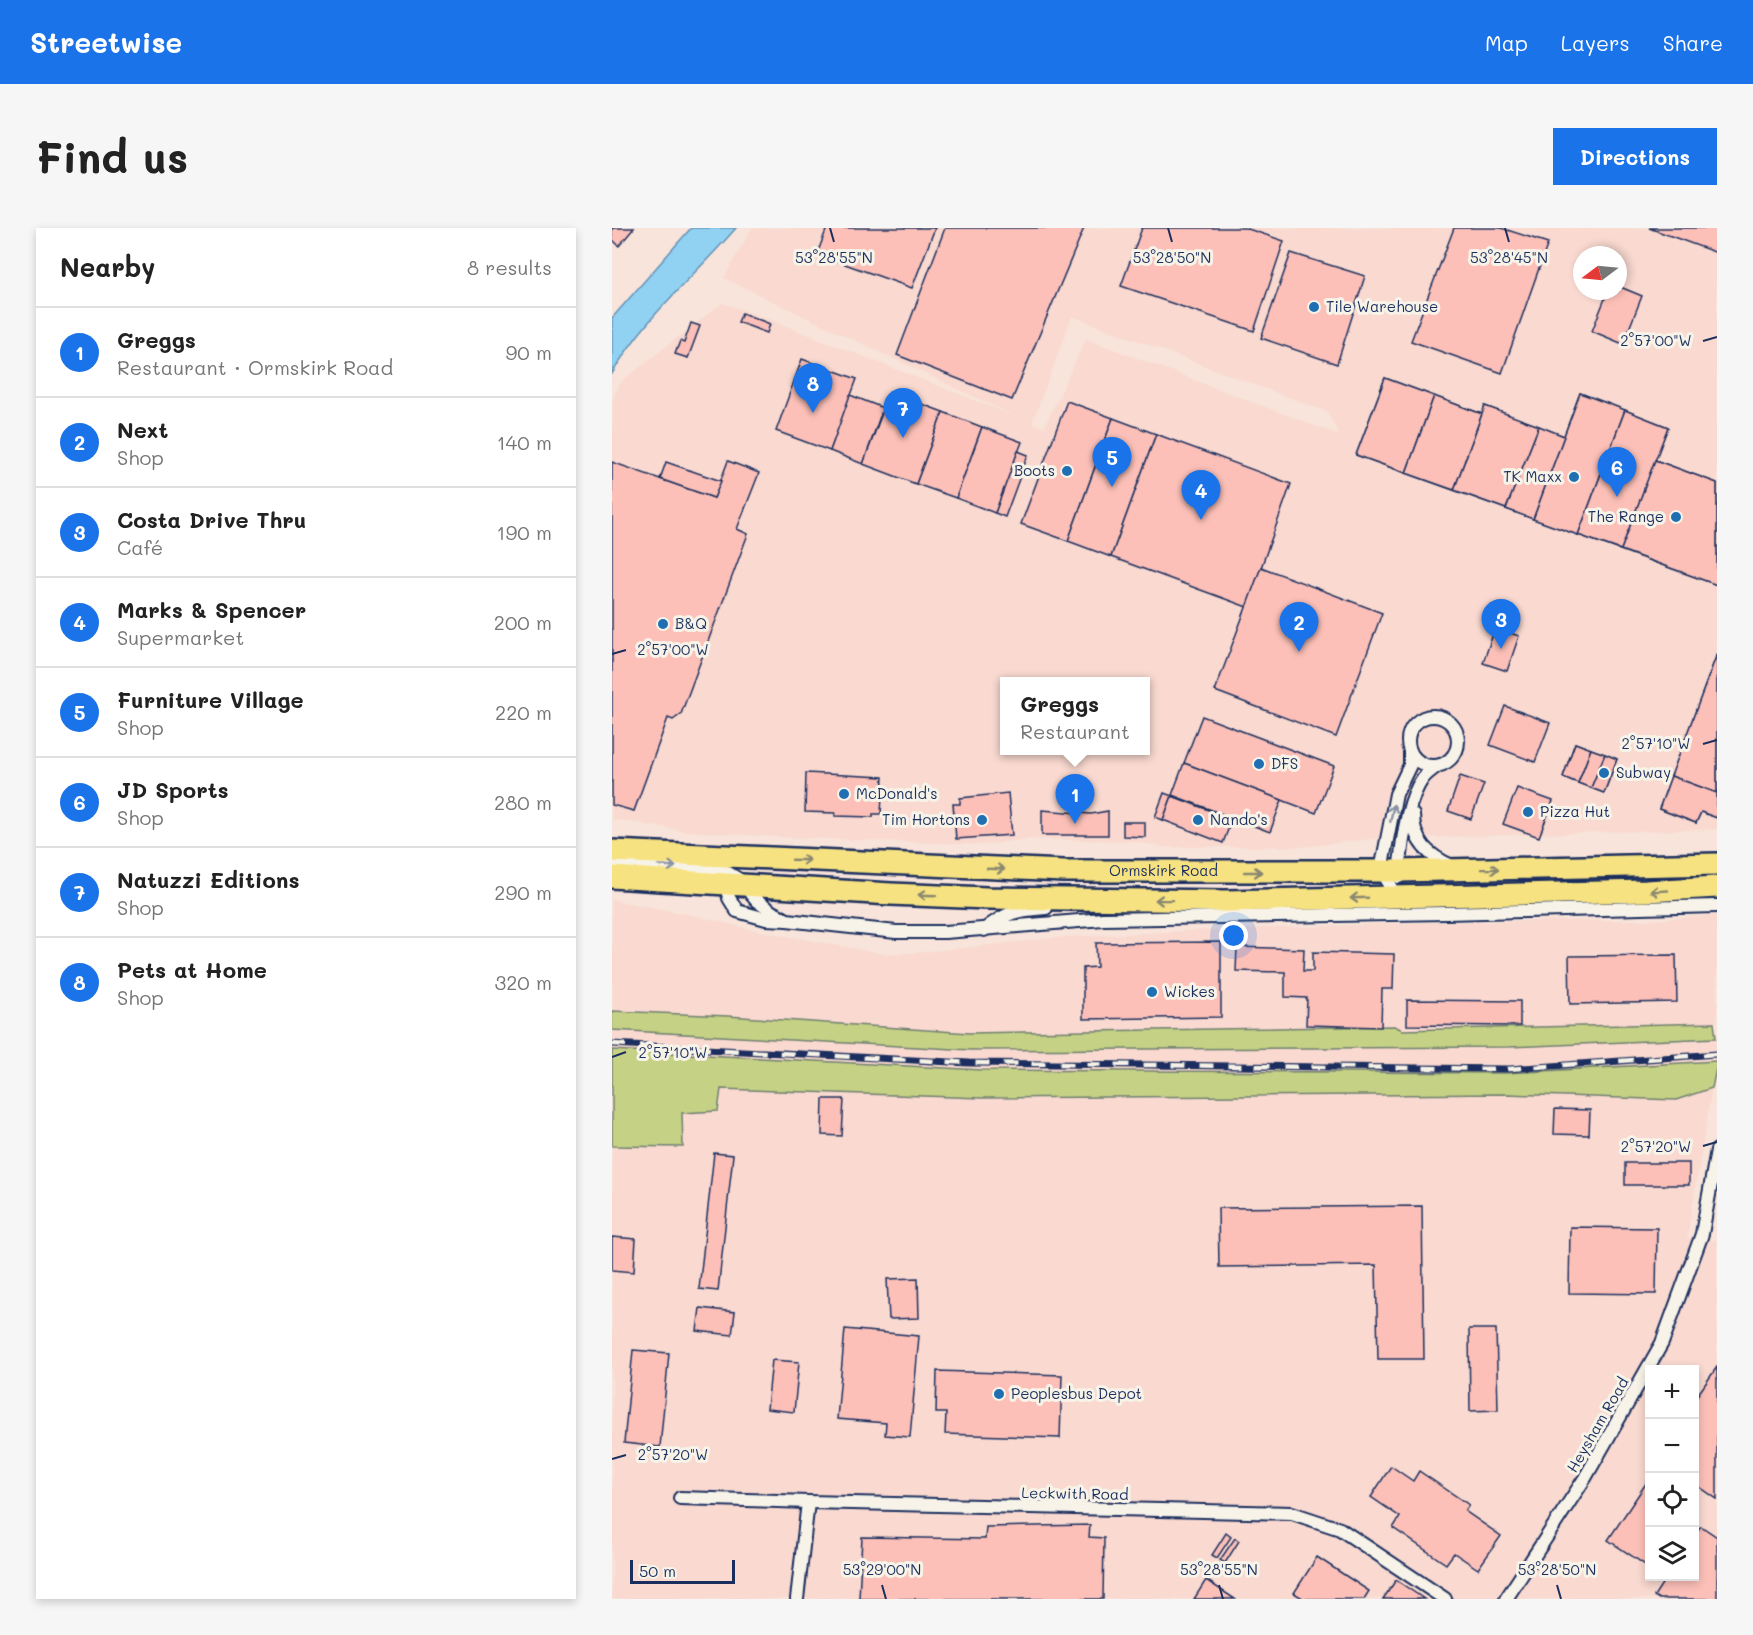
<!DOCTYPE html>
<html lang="en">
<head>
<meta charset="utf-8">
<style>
  :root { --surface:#fff; --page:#f6f6f6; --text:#222; --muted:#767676; --line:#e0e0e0; --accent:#1a73e8 }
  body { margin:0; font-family:Mali,sans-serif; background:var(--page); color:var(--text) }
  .controls { position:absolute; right:18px; bottom:18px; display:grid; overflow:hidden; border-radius:0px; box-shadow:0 3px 9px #0003 }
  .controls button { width:54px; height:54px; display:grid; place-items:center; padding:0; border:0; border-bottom:2px solid var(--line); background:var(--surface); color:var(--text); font:30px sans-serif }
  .compass { position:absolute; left:961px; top:18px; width:54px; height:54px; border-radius:50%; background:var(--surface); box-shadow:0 3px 9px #0003; rotate:254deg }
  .scale { position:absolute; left:18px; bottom:15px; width:105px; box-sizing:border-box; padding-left:6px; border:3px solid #1b2f5e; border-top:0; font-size:16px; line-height:21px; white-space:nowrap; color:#1b2f5e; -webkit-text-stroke:4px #f7f3e8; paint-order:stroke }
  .you { position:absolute; left:622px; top:708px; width:21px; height:21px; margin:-15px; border:4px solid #fff; border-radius:50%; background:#1a73e8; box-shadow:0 0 0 9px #1a73e833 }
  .badge { display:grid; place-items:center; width:39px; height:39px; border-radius:50%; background:var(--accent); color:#fff; font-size:20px; font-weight:700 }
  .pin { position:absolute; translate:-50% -50px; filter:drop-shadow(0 2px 3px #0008) }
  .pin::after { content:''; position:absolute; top:32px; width:21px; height:18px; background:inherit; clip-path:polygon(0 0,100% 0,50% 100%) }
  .popup { position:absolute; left:388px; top:449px; width:150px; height:78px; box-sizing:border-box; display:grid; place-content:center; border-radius:0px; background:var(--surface); filter:drop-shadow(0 2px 4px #0005); font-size:20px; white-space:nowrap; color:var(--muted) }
  .popup b { font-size:22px; color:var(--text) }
  .popup::after { content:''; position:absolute; left:50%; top:100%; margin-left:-12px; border:12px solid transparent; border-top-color:var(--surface) }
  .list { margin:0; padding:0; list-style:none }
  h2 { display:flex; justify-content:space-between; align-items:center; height:78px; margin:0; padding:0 24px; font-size:26px }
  h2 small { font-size:20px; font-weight:400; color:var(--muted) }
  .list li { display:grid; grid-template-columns:39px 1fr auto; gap:18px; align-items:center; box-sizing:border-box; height:90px; padding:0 24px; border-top:2px solid var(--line) }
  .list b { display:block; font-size:22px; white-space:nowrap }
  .list p { margin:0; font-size:20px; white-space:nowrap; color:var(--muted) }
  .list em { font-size:20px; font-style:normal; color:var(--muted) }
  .icon { flex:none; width:33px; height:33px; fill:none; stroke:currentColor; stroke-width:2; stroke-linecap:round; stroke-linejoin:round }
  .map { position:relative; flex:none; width:1105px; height:1371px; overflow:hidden; border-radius:0px }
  header { display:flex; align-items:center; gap:36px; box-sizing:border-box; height:84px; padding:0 30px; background:var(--accent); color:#fff }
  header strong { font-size:28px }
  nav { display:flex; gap:33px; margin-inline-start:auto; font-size:21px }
  .intro { display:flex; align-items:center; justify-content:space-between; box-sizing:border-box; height:144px; padding:0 36px }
  h1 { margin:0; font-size:42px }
  .button { padding:15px 27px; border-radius:0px; background:var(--accent); color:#fff; font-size:21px; font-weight:700 }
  main { display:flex; gap:36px; padding:0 36px }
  aside { flex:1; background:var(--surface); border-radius:0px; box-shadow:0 3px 9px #0003 }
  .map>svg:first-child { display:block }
  .built { fill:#f9d9d0; fill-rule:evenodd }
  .green { fill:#c5d184; stroke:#708071; stroke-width:1.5 }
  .water { fill:#91d2f2; stroke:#6291b7; stroke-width:1.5 }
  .building { fill:#fcc0b8; stroke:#1b2f5e; stroke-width:1.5 }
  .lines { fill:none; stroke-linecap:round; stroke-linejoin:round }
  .minor-casing { stroke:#1b2f5e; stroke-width:16 }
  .trunk-casing { stroke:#1b2f5e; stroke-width:26 }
  .minor { stroke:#f7f3e8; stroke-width:12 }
  .trunk { stroke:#f7e281; stroke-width:21 }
  .rail-casing { stroke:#1b2f5e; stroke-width:7 }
  .rail { stroke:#f7f3e8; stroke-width:4.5; stroke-dasharray:14; stroke-linecap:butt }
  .oneway { stroke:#8991a3 }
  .oneway2 { stroke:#898870 }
  .ticks { fill:none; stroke:#1b2f5e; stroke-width:2 }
  .poi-dot { fill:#1f6fb2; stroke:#f7f3e8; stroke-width:2 }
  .labels { text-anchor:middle; stroke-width:6; stroke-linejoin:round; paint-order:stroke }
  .poi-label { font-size:15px; fill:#1b2f5e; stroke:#f7f3e8; text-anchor:start }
  .street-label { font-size:15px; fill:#1b2f5e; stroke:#f7f3e8 }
  .ticks-label { font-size:15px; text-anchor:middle; fill:#1b2f5e; stroke:#f7f3e8; stroke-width:6; stroke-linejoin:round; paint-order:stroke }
</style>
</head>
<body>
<header>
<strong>Streetwise</strong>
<nav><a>Map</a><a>Layers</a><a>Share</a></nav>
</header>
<div class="intro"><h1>Find us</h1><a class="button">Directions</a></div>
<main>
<aside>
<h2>Nearby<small>8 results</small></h2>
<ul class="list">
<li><span class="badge">1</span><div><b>Greggs</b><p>Restaurant · Ormskirk Road</p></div><em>90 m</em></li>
<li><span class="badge">2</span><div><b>Next</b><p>Shop</p></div><em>140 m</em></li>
<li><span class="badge">3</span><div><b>Costa Drive Thru</b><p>Café</p></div><em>190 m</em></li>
<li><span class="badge">4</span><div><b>Marks &amp; Spencer</b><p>Supermarket</p></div><em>200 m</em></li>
<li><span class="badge">5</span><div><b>Furniture Village</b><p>Shop</p></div><em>220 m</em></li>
<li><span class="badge">6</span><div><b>JD Sports</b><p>Shop</p></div><em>280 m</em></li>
<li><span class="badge">7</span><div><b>Natuzzi Editions</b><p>Shop</p></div><em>290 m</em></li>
<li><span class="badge">8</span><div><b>Pets at Home</b><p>Shop</p></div><em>320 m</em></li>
</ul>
</aside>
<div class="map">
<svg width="1105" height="1371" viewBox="0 0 1105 1371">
  <rect width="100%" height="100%" fill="#f8e4da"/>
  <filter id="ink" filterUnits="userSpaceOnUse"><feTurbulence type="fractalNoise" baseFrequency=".0167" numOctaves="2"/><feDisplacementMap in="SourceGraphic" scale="12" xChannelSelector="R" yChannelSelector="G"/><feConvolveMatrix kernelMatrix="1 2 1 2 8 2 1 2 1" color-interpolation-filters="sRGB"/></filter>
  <g filter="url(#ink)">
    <g class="built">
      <path d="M140,0H1105V601L760,611L690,619H551L520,613L415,611L373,617L149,608L75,603L0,591V173L9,154L110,75L159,92L407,190L112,50ZM970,27H1006V63H970ZM460,88L716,184L727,207L474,111L432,200L420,195ZM392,454H534V522H392Z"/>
      <path d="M0,672L80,687L141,702L271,726L304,725L453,709L596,702L831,694L1043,692L1105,687V795L790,802L783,798L357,805L116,788L0,783Z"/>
      <path d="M0,802L359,822L897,819L1104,810L1105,833L894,845L370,842L0,822Z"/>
      <path d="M1100,860L1075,1010L1105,1013V1371H0V918L71,919L70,885L108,861L370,870L895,866L1064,872ZM1038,1142H1082V1348H1038Z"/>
    </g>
    <g class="green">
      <path d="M0,783L116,788L357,805L783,798L790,802L1102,795L1104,810L897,819L359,822L0,802Z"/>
      <path d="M0,822L370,842L894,845L1105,833V836L1100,860L1064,872L895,866L370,870L109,861L106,883L70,885L71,919L0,918Z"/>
    </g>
    <path class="water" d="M79,0H124C82,49 32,89 0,146V90Z"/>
    <g class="building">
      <path d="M0,0H22L7,18L0,11Z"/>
      <path d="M215,0H323L300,60L205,26Z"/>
      <path d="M333,0H472L400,172L285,127Z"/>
      <path d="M530,0H633L672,13L642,103L509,58Z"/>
      <path d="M842,0H889L936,15L890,145L799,113Z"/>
      <path d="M1037,0H1105V25Z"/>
      <path d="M679,25L753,48L725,136L649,110Z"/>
      <path d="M1006,58L1030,68L1011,116L980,103L996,63H1006Z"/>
      <path d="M130,85L158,96L155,105L126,94Z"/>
      <path d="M79,95L88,98L76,130L63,126L68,113L72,115Z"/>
      <path d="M190,131L245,151L218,223L164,203Z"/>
      <path d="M773,150L870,186L873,178L952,208L968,165L1056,199L1043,232L1105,255V357L744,227Z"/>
      <path d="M773,150L822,168L794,245L744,227Z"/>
      <path d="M278,164L331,184L304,256L251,236Z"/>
      <path d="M968,165L1013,182L966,307L921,291Z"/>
      <path d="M238,167L271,180L251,236L218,223Z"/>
      <path d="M822,168L870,186L842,262L794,245Z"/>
      <path d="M455,173L501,190L456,313L409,296Z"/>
      <path d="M873,178L927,198L894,281L842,262Z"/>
      <path d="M1013,182L1056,199L1009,322L966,307Z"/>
      <path d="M331,184L370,199L344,270L304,256Z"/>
      <path d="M501,190L544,206L499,329L456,313Z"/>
      <path d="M927,198L952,208L921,291L894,281Z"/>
      <path d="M370,199L410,214L383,285L344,270Z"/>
      <path d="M544,206L679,256L635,379L499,329Z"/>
      <path d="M406,223L416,227L393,289L383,285Z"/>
      <path d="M1043,232L1105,255V357L1009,322Z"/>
      <path d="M116,233L147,245L125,301L136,306L69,486L61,492L56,490L22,583L0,577V234L102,270Z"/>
      <path d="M54,234L109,253L102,270L48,251Z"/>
      <path d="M649,339L770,385L724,509L603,463Z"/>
      <path d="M883,400L907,408L895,443L871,435Z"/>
      <path d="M1105,426V590L1089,584L1084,595L1047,581Z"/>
      <path d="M1105,426V565L1059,548Z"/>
      <path d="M893,478L938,495L923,534L878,517Z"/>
      <path d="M590,488L722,538L704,585L572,535Z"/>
      <path d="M963,515L1005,531L992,565L951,549Z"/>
      <path d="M963,515L979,521L966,555L951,549Z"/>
      <path d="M979,521L993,526L979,560L966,555Z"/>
      <path d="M993,526L1005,531L992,565L979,560Z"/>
      <path d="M572,535L670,572L658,604L560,567Z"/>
      <path d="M194,545L271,549L269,586H261V589L223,588V585L193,584Z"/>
      <path d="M848,548L872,556L859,591L836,583Z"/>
      <path d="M1059,548L1105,565V590L1089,584L1084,595L1047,581Z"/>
      <path d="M905,560L941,573L927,609L891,596Z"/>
      <path d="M396,565L400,607L344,611L341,576H348V570Z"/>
      <path d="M552,565L560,568L551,592L543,589Z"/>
      <path d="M560,568L620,591L611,615L551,592Z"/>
      <path d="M430,582L479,586L496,583V607H430Z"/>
      <path d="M511,594H533V609L511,608Z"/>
      <path d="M609,714V789L471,791V740L485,739L484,715Z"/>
      <path d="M625,719L692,721L691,743H701V724L782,726L781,761H770L769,799L694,797L695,770L673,769V744L624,743Z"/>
      <path d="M1064,727L1065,774L958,776L957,728Z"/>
      <path d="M795,772L908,773V798L795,797Z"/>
      <path d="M211,871H232L230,908L210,907Z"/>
      <path d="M943,881L978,882L977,907L942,906Z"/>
      <path d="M102,925L121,927L106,1063L87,1061Z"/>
      <rect x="1013" y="935" width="64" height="22"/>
      <path d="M810,978L812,1131H766L764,1037L607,1039L606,980Z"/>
      <path d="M958,999L1045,1000L1044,1066L957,1065Z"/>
      <path d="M0,1009L24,1011L22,1044L0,1042Z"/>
      <path d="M306,1050L307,1090L277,1091L275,1051Z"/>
      <path d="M88,1080L123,1084L120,1107L85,1103Z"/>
      <path d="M233,1101L307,1108L298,1209L273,1207L274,1195L225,1191Z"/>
      <path d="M857,1101H884L886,1182L858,1183Z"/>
      <path d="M21,1122L57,1125L48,1219L12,1215Z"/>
      <path d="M160,1132L187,1134L182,1184L155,1181Z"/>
      <path d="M1105,1139V1271L1082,1255V1172Z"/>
      <path d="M325,1143L450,1147L448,1210L333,1206L334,1185H324Z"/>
      <path d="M779,1238L801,1253L807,1243L857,1277L853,1283L889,1308L866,1341L842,1325L834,1336L781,1300L788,1289L759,1269Z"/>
      <path d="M1037,1251L1038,1252V1340L996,1312Z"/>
      <path d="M478,1297L477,1309L492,1310L491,1371H247L250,1309L373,1311L374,1299Z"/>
      <path d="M1089,1298L1105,1309V1371H1047L1042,1368L1055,1348H1082V1307Z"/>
      <path d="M614,1305L619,1309L605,1330L600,1327Z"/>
      <path d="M623,1310L627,1313L613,1335L608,1332Z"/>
      <path d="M705,1329L757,1363L752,1371H692L682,1365Z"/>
      <path d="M594,1352L623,1371H582Z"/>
      <path d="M784,1352L812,1371H771Z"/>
    </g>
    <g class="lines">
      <g class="minor-casing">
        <g id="minor">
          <circle cx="821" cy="513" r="25"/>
          <path d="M801,587C801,614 817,628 840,638"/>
          <path d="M0,634L111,642L136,657L139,666L145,673L160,684L172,690"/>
          <path d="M787,649C789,621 794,573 811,550C814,546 820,542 825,538"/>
          <path d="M114,657L117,670L125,683L154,691L175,692L284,704H333L491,691L834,685L1105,678"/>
          <path d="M785,668L769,642L784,566L798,537V523"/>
          <path d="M372,702C394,684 405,682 434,680"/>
          <path d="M68,1270L196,1274L680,1285L728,1301L833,1371"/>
          <path d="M185,1371L196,1274"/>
          <path d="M894,1371L973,1250L1050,1115L1090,1006L1105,922"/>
        </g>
      </g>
      <g class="trunk-casing">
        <g id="trunk">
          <path id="s1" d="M0,623L452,643H787L1105,636"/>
          <path d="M0,649L279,666L375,670L614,673L1034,663L1105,659"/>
        </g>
      </g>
      <use href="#minor" class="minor"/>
      <use href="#trunk" class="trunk"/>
      <g class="rail-casing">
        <path id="rail" d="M0,816L357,835L897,841L1105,826"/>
      </g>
      <use href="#rail" class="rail"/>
    </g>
    <defs><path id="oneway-shaft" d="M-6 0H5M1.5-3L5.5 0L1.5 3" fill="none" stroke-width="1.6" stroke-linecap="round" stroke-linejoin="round" transform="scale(1.5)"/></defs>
    <g class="oneway">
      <use href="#oneway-shaft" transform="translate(780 585) rotate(-79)"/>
      <use href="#oneway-shaft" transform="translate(55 638) rotate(4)"/>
    </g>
    <g class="oneway2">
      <use href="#oneway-shaft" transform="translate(189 632) rotate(2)"/>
      <use href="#oneway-shaft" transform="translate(384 641) rotate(2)"/>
      <use href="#oneway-shaft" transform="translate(878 641) rotate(-1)"/>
      <use href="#oneway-shaft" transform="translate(641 644)"/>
      <use href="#oneway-shaft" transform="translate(1047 663) rotate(177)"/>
      <use href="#oneway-shaft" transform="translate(315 667) rotate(-178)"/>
      <use href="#oneway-shaft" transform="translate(747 670) rotate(178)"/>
      <use href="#oneway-shaft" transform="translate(552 672) rotate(-179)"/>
    </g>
  </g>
  <path class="ticks" d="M218,0L222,14M556,0L560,14M893,0L897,14M1091,113L1105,109M0,426L14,422M1091,516L1105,512M0,829L14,824M1091,918L1105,914M0,1231L14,1227M270,1357L274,1371M607,1357L611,1371M945,1357L949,1371"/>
  <g class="poi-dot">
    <circle cx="702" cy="79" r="6"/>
    <circle cx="455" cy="243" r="6"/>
    <circle cx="962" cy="249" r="6"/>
    <circle cx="1064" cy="289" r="6"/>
    <circle cx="51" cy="396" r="6"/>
    <circle cx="647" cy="536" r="6"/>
    <circle cx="992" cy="545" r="6"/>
    <circle cx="232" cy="566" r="6"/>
    <circle cx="916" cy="584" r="6"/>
    <circle cx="370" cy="592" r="6"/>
    <circle cx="586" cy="592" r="6"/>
    <circle cx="540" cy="764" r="6"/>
    <circle cx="387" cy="1166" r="6"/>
  </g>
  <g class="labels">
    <g class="poi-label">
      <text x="714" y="84">Tile Warehouse</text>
      <text x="443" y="248" text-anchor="end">Boots</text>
      <text x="950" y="254" text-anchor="end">TK Maxx</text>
      <text x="1052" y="294" text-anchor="end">The Range</text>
      <text x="63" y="401">B&amp;Q</text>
      <text x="659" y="541">DFS</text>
      <text x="1004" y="550">Subway</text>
      <text x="244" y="571">McDonald's</text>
      <text x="928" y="589">Pizza Hut</text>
      <text x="358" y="597" text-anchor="end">Tim Hortons</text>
      <text x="598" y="597">Nando's</text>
      <text x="552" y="769">Wickes</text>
      <text x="399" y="1171">Peoplesbus Depot</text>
    </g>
    <g class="street-label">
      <text dy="5" stroke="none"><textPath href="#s1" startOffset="552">Ormskirk Road</textPath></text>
      <text transform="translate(986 1197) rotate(-60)" y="5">Heysham Road</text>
      <text transform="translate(463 1266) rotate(1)" y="5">Leckwith Road</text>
    </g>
  </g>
  <g class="ticks-label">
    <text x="222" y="35">53°28'55"N</text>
    <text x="560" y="35">53°28'50"N</text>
    <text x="897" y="35">53°28'45"N</text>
    <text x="1044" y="118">2°57'00"W</text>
    <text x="61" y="427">2°57'00"W</text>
    <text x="1044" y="521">2°57'10"W</text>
    <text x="61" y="830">2°57'10"W</text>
    <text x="1044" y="924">2°57'20"W</text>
    <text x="61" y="1232">2°57'20"W</text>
    <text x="270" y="1347">53°29'00"N</text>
    <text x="607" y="1347">53°28'55"N</text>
    <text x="945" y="1347">53°28'50"N</text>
  </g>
</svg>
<div class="controls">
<button>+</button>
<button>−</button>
<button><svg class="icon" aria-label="locate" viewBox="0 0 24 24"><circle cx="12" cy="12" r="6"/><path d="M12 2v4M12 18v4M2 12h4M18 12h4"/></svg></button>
<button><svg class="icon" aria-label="layers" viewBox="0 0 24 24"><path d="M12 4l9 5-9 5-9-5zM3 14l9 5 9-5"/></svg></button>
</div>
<svg class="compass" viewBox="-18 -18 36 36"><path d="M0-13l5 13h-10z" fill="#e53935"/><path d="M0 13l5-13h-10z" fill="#767676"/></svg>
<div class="scale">50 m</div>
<div class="you"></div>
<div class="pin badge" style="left:463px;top:596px">1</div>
<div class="popup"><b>Greggs</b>Restaurant</div>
<div class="pin badge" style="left:687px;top:424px">2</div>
<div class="pin badge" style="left:889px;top:421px">3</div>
<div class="pin badge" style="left:589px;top:292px">4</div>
<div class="pin badge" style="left:500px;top:259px">5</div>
<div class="pin badge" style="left:1005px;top:269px">6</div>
<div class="pin badge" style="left:291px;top:210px">7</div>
<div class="pin badge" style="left:201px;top:185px">8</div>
</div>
</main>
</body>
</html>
